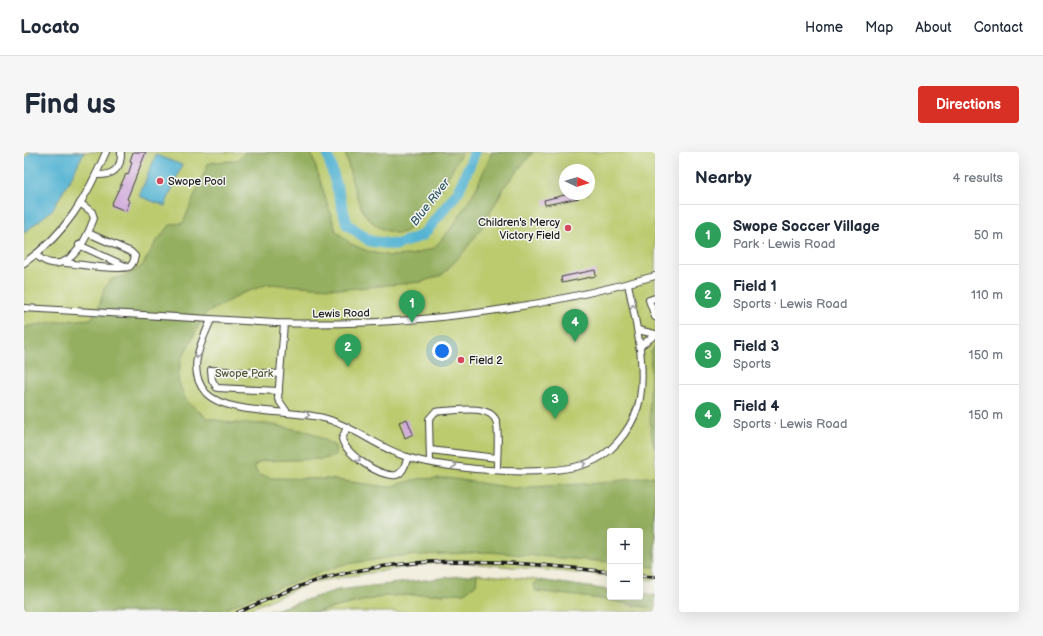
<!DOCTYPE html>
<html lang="en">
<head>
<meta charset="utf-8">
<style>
  :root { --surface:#fff; --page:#f6f6f7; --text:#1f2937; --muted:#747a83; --line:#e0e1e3; --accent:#d93025 }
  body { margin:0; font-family:"Balsamiq Sans",sans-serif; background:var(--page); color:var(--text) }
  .controls { position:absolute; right:12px; bottom:12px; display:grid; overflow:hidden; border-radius:4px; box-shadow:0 4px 16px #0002 }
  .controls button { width:36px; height:36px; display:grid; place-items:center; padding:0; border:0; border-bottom:1px solid var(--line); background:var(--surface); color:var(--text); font:20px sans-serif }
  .compass { position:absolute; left:535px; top:12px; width:36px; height:36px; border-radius:50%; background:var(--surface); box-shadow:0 4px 16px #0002; rotate:94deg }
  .you { position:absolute; left:418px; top:199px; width:14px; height:14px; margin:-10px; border:3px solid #fff; border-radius:50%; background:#1a73e8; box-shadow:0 0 0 6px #1a73e833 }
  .badge { display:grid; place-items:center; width:26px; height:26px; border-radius:50%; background:var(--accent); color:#fff; font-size:13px; font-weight:700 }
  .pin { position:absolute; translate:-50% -33px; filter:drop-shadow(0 1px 2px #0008) }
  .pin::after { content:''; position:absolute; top:21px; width:14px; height:12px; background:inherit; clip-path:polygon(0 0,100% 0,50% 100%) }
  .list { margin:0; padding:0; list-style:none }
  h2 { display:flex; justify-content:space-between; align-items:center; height:52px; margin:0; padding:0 16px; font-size:17px }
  h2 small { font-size:13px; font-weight:400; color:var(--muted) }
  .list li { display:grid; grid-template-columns:26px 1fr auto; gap:12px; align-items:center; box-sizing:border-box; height:60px; padding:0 16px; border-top:1px solid var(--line) }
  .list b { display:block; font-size:15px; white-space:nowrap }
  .list p { margin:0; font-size:13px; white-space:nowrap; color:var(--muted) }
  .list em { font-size:13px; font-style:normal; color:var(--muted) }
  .map { position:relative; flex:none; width:631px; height:460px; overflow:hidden; border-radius:4px }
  header { display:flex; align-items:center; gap:24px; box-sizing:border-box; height:56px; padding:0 20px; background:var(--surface); border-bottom:1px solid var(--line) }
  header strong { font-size:19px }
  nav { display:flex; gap:22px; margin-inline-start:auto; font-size:14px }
  .intro { display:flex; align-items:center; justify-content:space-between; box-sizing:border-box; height:96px; padding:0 24px }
  h1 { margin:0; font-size:28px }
  .button { padding:10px 18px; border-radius:4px; background:var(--accent); color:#fff; font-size:14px; font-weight:700 }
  main { display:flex; gap:24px; padding:0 24px }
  aside { flex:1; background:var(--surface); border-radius:4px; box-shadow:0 4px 16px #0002 }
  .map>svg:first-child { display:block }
  .green { fill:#bbcb6e; stroke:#6c7445; fill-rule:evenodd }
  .forest { fill:#94af61; stroke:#58663e }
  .water { fill:#54b4d3; stroke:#386878 }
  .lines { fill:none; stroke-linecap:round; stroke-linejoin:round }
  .river { stroke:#54b4d3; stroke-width:11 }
  .building { fill:#cfa6da }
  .minor-casing { stroke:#3c3b38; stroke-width:8 }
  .minor { stroke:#fff; stroke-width:6 }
  .rail-casing { stroke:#1c1c1c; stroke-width:3.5 }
  .rail { stroke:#f6f6f2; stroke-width:2; stroke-dasharray:6; stroke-linecap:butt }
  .oneway { stroke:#999 }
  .poi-dot { fill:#d1495b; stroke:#f6f6f2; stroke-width:1.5 }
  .labels { text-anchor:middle; stroke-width:3; stroke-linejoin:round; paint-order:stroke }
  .poi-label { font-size:11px; fill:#1c1c1c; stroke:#f6f6f2; text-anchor:start }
  .street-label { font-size:11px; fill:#1c1c1c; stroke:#f6f6f2 }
  .park-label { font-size:11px; fill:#545939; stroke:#f6f6f2 }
  .water-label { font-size:12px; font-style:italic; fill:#325965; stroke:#f6f6f2 }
</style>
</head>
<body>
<header>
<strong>Locato</strong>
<nav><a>Home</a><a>Map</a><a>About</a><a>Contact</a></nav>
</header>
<div class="intro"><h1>Find us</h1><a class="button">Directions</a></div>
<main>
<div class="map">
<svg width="631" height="460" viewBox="0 0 631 460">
  <rect width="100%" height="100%" fill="#f6f6f2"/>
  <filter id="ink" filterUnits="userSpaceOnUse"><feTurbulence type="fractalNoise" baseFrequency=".025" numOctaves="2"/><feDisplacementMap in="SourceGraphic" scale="8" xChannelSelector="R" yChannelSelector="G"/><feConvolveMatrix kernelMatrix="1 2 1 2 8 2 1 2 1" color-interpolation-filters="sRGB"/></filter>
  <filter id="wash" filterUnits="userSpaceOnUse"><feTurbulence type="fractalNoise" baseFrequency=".012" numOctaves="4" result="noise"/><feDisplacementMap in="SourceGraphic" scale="16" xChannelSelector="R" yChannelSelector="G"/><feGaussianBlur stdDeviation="0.9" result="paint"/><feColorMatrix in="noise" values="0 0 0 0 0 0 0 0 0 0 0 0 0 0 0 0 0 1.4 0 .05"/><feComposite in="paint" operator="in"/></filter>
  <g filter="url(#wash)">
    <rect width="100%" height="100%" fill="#f0ecd9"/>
    <g class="green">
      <path d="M0,0H631V428L616,427V379H586V424L423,409L288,430L219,460H0ZM541,18H565V42H541Z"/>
      <path d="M453,422L515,428L509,432L631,457V460H290L361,444L440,441L452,432Z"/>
    </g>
    <g class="forest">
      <path d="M221,0H287L312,79L327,92L346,100L366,104L387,103L410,96L429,74L452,37L468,0H509L481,34L458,75L439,101L418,123L397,130L323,137L244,132L217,142L181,162L157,208L154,229L162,248L183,266L208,271L244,272L286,280L311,294L312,303L300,307L238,309L230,314L234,323L249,326L305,327L364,335L394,327L423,326L490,336L576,331L631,324V415L616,413V379H586V410L465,400L375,404L317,413L225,446L195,460H0V175L29,170L67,167L76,152L80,137L88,127L104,123L118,114L132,90L147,72L159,71L184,12C198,6 212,15 221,0Z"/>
      <path d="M321,0H438C429,17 395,79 376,81C371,82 364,79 359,77C352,74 344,67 340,61C330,43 326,20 321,0Z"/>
      <path d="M631,193V297C623,278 627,223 627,200Z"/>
      <path d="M453,422L452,432L440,441L361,444L290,460H243L314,438Z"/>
      <path d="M515,428L586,438V445H616V441L631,443V457L584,448L512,439L509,432Z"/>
    </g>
    <g class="water">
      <path d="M7,0H60L46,28L28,58L0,81V7Z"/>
      <path d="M132,3L158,13L141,54L115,44Z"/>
    </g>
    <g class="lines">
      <path class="river" d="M303,0L323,72L346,89L372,93L399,83L434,40L451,0"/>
    </g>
    <g id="blocks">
      <g class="building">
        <path d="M109,0H122L103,47L106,49L102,59L87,53L102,22L104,23L108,10L106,9Z"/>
        <path d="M545,42H554L555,46L521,53L520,48Z"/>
        <path d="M571,118L572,124L538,131L537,125Z"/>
        <path d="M383,267L389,282L381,286L375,270Z"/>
      </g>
    </g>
  </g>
  <g filter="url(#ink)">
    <use href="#blocks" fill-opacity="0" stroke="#3c3b38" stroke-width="1"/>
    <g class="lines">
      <g class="minor-casing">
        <g id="minor">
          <path d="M72,23C88,24 98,17 97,0"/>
          <path d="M55,93L101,114"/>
          <path d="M12,103C41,128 61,92 70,66L68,60L56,51"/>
          <path d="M0,111C41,83 63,45 82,0"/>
          <path d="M41,111C55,112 92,119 105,115C109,113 110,108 111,104L107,100L64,81"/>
          <path d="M631,146L625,148L631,165"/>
          <path d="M0,156L252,171C381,175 507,159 631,124"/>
          <path d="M187,168C177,191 162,218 182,241C204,264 272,257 303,267C332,276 355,296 383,305C425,318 532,328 571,308C593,297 612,270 616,246C622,212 611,165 604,132"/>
          <path d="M260,172L254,247L263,260"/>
          <path d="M614,178L631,182"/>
          <path d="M615,195L631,183"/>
          <path d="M255,239L193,236L188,228L187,218L256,222"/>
          <path d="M323,275L318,287C322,302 355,325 372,323C379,322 382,310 384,305"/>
          <path d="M406,298L473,306"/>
          <path d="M406,310L405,267L411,260C427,259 469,250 473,272C475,287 473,304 473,318"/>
        </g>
      </g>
      <use href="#minor" class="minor"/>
      <g class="rail-casing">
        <g id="rail">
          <path d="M616,424L631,425"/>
          <path d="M214,460C239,450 262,438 288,430C389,399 483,409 586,420"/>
        </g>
      </g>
      <use href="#rail" class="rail"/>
    </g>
    <defs><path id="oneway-chevron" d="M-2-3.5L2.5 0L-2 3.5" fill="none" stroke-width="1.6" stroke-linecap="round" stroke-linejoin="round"/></defs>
    <g class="oneway">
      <use href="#oneway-chevron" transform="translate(609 155) rotate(-103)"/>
      <use href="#oneway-chevron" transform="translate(173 204) rotate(102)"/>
      <use href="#oneway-chevron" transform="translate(283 263) rotate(9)"/>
      <use href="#oneway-chevron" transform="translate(334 307) rotate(39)"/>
      <use href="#oneway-chevron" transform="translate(559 312) rotate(-18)"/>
      <use href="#oneway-chevron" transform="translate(430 313) rotate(7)"/>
    </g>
  </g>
  <g class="poi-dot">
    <circle cx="136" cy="29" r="4"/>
    <circle cx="544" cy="76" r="4"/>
    <circle cx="437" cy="208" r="4"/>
  </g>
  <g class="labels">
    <g class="poi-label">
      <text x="144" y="33">Swope Pool</text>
      <text x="536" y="74" text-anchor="end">Children's Mercy<tspan x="536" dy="13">Victory Field</tspan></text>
      <text x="445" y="212">Field 2</text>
    </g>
    <g class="street-label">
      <text transform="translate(317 161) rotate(-1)" y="4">Lewis Road</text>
    </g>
    <g class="park-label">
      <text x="220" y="225">Swope Park</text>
    </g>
    <g class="water-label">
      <text transform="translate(406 50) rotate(-52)" y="4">Blue River</text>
    </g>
  </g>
</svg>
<div class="controls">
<button>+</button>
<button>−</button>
</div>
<svg class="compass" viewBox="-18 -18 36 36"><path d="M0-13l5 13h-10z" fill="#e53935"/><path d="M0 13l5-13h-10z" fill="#747a83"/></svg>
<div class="you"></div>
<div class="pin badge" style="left:388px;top:171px;background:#2e9e5b">1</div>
<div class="pin badge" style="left:324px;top:215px;background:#2e9e5b">2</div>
<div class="pin badge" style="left:531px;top:267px;background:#2e9e5b">3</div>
<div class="pin badge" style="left:551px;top:190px;background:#2e9e5b">4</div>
</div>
<aside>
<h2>Nearby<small>4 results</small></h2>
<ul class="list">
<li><span class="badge" style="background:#2e9e5b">1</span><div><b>Swope Soccer Village</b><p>Park · Lewis Road</p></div><em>50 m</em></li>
<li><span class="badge" style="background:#2e9e5b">2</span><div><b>Field 1</b><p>Sports · Lewis Road</p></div><em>110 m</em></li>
<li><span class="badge" style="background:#2e9e5b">3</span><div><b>Field 3</b><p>Sports</p></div><em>150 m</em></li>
<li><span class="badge" style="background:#2e9e5b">4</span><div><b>Field 4</b><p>Sports · Lewis Road</p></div><em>150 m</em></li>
</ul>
</aside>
</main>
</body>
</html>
